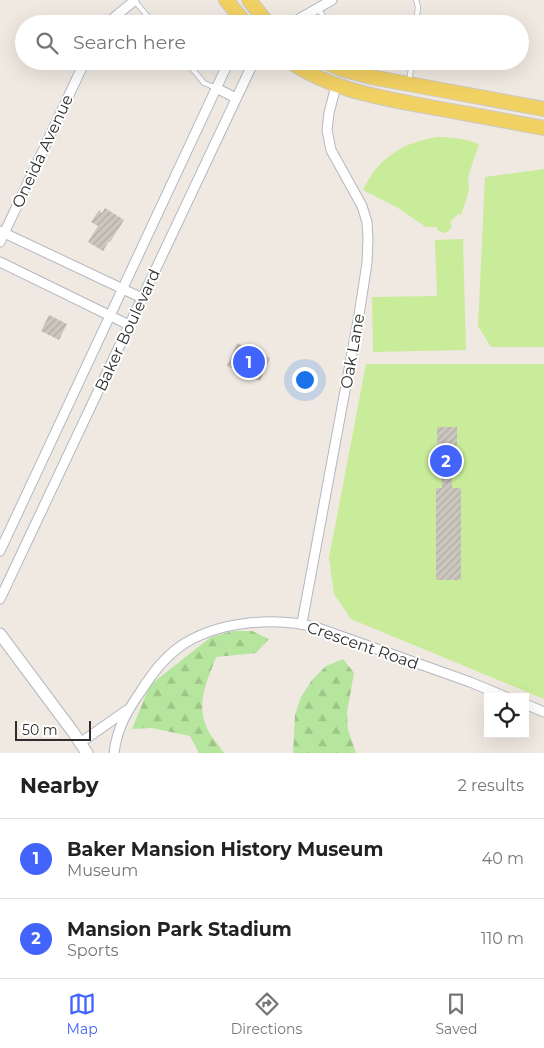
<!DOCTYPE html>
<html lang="en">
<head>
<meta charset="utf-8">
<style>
  :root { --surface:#fff; --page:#f6f6f6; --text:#222; --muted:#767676; --line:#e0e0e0; --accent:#4264fb }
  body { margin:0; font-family:Montserrat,sans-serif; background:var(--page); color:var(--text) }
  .controls { position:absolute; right:15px; bottom:15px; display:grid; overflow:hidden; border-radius:0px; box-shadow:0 5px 20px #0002 }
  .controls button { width:45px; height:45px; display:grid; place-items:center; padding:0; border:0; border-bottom:1px solid var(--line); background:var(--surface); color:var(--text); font:25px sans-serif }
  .scale { position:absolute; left:15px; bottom:12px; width:76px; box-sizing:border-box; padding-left:5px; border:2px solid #2e2e2e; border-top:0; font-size:14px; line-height:18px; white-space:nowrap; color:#2e2e2e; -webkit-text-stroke:4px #fff; paint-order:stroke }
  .you { position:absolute; left:304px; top:379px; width:18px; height:18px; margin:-12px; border:4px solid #fff; border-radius:50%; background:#1a73e8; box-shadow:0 0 0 8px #1a73e833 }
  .badge { display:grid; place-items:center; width:32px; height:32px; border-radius:50%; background:var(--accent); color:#fff; font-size:16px; font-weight:700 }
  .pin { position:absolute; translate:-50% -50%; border:2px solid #fff; box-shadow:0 1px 5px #0006 }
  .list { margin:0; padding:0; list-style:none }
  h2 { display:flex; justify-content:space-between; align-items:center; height:65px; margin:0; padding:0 20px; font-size:21px }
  h2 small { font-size:16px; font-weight:400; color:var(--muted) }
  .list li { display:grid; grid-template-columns:32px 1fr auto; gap:15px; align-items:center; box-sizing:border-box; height:80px; padding:0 20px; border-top:1px solid var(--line) }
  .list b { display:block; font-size:19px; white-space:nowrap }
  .list p { margin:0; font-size:16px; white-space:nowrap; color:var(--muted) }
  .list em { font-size:16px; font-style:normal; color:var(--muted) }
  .icon { flex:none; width:28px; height:28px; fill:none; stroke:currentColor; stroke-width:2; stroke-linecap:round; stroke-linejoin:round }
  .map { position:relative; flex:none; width:544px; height:753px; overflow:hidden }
  .search { position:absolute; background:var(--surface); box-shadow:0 5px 20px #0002; left:15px; right:15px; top:15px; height:55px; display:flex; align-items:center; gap:12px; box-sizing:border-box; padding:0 18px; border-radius:28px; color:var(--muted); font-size:19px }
  .sheet { height:225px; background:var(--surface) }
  nav { display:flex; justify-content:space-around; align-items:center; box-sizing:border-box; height:70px; border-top:1px solid var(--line); background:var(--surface); font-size:14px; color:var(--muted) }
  nav a { display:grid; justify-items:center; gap:2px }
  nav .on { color:var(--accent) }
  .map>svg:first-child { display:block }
  .forest { fill:url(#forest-firs) }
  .pitch { fill:#c9ec9a }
  .building { fill:url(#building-hatch) }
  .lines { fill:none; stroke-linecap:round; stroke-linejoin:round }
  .service-casing { stroke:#b4b7c1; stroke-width:6 }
  .minor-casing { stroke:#b4b7c1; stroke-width:11 }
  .secondary-casing { stroke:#b4b7c1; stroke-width:13 }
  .primary-casing { stroke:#c9c9c9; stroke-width:16 }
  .service { stroke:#fff; stroke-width:4.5 }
  .minor { stroke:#fff; stroke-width:9 }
  .secondary { stroke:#fff; stroke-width:11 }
  .primary { stroke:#f2d163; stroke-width:14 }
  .labels { text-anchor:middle; stroke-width:4; stroke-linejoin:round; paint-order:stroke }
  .street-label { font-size:16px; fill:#2e2e2e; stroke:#fff }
</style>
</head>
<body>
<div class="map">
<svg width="544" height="753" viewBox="0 0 544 753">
  <defs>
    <pattern id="forest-firs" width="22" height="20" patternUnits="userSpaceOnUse" patternTransform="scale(1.25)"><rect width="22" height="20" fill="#b6e59e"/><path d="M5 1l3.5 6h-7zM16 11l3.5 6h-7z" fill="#9dc588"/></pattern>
    <pattern id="building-hatch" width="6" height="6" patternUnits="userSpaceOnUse" patternTransform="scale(1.25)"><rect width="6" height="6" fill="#cbc7bf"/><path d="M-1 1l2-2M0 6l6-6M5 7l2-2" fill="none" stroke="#afaba4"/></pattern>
  </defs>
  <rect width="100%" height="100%" fill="#efe9e1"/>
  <g class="forest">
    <path d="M233,631H252L269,639L256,653L216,657C206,685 194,705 210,734C214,740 220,747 224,753H199L190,736L152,728L132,729L150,685L211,637Z"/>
    <path d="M343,659L354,673L347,712L348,730L356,753H293L295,715L301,697L312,680L326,666Z"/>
  </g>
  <g class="pitch">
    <path d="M438,137C453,137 465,139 479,144L468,177L469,191L461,215L458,214L450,222L452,226L449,231L444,233L437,230V227H426L398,208L363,190C378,158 403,142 438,137Z"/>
    <path d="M544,169V347H491L478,326L485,177Z"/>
    <path d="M463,239L466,350L373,352L372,297L437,296L435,240Z"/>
    <path d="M366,364H544V699L351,619L334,594L329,558Z"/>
  </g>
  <g class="building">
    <path d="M105,208L124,220L110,242L109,241L103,251L88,242L98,226L91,222L99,210L102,213Z"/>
    <path d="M49,315L67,324L59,340L41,331Z"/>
    <path d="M237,343L270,358L260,381L227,366Z"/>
    <path d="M437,427H457V457H451L452,488H461V580H436V488H442L441,458H437Z"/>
  </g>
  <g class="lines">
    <g class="service-casing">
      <g id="service">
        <path d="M134,0L154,24"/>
        <path d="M416,0L418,7L416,24"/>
        <path d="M318,9L329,24"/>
        <path d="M186,61L204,83L216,88"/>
        <path d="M409,83L412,61"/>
      </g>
    </g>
    <g class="minor-casing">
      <g id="minor">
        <path d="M106,24L134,1"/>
        <path d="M290,24L332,0"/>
        <path d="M216,88L236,98"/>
        <path d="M0,231L142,298"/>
        <path d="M0,242L85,61"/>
        <path d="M0,262L129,325"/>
        <path d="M0,551L229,61"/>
        <path d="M0,599L254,61"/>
        <path d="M302,623L359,315L367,263L368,239L367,222L362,206L331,150L327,130L329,113L336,86"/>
        <path d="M525,704L544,712"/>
        <path d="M80,743L127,710"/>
        <path d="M114,753C117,728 127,711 141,691C151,675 163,659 178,648C214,621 276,616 318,628L470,682L506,697"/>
      </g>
    </g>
    <g class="secondary-casing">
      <path id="secondary" d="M0,634L73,732L87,753"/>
    </g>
    <g class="primary-casing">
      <g id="primary">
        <path d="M226,0L246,24"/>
        <path d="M249,0L268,24"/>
        <path d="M289,61C333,91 379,97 430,107C468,114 506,121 544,128"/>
        <path d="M323,61L341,69L371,77L544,109"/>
      </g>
    </g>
    <use href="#service" class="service"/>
    <use href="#minor" class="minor"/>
    <use href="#secondary" class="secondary"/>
    <use href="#primary" class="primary"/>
  </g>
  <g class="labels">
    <g class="street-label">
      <text transform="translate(42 151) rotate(-65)" y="6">Oneida Avenue</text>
      <text transform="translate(127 330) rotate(-65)" y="6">Baker Boulevard</text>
      <text transform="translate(352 351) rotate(-80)" y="6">Oak Lane</text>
      <text transform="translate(363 645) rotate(19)" y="6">Crescent Road</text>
    </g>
  </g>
</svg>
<div class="controls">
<button><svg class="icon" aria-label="locate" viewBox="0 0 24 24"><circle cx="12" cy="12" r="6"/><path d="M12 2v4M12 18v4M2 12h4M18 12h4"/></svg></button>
</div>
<div class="scale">50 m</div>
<div class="you"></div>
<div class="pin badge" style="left:249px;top:362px">1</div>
<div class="pin badge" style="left:446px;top:461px">2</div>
<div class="search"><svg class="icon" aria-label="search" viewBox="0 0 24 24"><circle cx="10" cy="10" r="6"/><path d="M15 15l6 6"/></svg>Search here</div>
</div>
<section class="sheet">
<h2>Nearby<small>2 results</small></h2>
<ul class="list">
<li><span class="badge">1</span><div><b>Baker Mansion History Museum</b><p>Museum</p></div><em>40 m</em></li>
<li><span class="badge">2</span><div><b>Mansion Park Stadium</b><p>Sports</p></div><em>110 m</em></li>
</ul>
</section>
<nav>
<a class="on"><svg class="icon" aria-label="map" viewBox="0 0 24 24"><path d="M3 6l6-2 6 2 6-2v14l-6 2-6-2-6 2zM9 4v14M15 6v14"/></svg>Map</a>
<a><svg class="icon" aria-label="directions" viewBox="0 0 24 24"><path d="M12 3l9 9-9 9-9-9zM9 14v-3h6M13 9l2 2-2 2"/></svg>Directions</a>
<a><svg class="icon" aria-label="saved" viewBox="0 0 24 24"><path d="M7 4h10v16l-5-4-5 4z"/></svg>Saved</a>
</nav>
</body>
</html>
